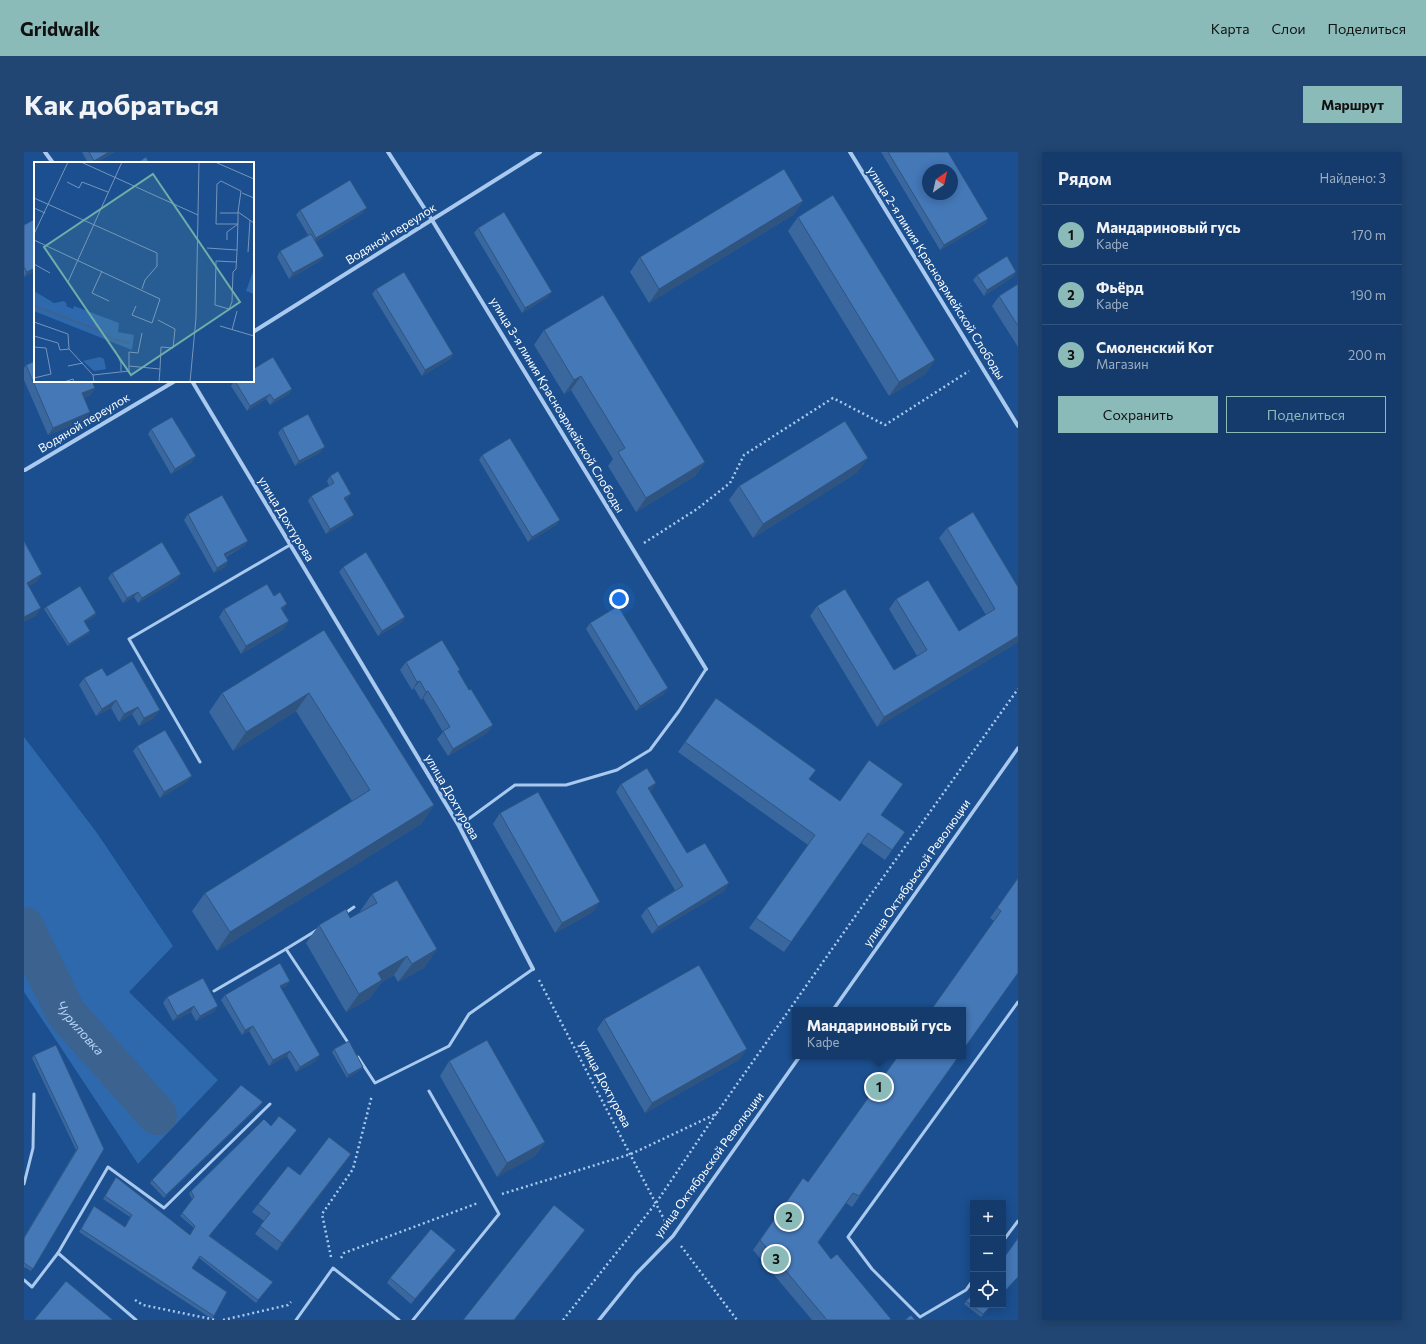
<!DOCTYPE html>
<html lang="ru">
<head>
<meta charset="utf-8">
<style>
  :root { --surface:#143b6b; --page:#214673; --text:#f1f3f6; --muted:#9dadc1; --line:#33557e; --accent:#8bbbb9 }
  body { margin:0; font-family:Commissioner,sans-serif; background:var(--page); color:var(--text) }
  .controls { position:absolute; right:12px; bottom:12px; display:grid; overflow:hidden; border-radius:0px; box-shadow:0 2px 10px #0003 }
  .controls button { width:36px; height:36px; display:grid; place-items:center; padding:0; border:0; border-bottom:1px solid var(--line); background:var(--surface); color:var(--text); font:20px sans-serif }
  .compass { position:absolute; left:898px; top:12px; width:36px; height:36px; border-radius:50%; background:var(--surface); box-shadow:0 2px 10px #0003; rotate:34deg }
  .you { position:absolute; left:595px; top:447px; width:14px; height:14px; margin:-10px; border:3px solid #fff; border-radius:50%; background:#1a73e8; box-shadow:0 0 0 6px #1a73e833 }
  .badge { display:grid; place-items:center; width:26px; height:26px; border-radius:50%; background:var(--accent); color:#111; font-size:13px; font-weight:700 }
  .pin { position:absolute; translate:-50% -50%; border:2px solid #fff; box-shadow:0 1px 4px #0006 }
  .popup { position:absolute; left:768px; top:855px; width:174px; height:52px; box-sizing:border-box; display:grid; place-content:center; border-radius:0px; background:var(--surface); filter:drop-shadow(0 1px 3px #0005); font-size:13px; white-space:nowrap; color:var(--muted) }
  .popup b { font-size:15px; color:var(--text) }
  .popup::after { content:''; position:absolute; left:50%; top:100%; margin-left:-8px; border:8px solid transparent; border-top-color:var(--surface) }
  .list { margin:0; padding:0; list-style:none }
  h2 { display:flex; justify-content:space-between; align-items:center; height:52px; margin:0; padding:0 16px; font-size:17px }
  h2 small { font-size:13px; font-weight:400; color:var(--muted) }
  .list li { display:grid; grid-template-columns:26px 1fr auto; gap:12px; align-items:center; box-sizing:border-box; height:60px; padding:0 16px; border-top:1px solid var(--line) }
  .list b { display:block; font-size:15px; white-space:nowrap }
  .list p { margin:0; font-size:13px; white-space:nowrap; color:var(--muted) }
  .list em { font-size:13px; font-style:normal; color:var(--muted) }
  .actions { display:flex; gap:8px; padding:12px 16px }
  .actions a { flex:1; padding:9px 0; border:1px solid var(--accent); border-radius:0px; text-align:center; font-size:14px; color:var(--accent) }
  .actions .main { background:var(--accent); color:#111 }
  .icon { flex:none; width:22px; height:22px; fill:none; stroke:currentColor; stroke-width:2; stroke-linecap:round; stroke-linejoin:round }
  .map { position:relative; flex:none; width:994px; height:1168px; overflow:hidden; border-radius:0px }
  header { display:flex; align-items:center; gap:24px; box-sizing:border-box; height:56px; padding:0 20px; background:var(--accent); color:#111 }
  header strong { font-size:19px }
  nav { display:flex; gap:22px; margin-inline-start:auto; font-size:14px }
  .intro { display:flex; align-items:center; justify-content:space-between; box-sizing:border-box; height:96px; padding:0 24px }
  h1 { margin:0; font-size:28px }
  .button { padding:10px 18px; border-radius:0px; background:var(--accent); color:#111; font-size:14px; font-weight:700 }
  main { display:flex; gap:24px; padding:0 24px }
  aside { flex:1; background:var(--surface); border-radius:0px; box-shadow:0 2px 10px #0003 }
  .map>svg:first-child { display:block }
  .green { fill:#2e69ad }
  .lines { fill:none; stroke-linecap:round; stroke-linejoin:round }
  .river { stroke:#3c6290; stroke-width:40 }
  .path { stroke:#a9c9ee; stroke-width:2.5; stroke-dasharray:2 3; stroke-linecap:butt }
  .service { stroke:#a9c9ee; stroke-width:3 }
  .pedestrian { stroke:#a9c9ee; stroke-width:3.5 }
  .minor { stroke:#a9c9ee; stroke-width:4 }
  .wall { fill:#3a679d }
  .shaded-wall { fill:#305480 }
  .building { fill:#4478b7; stroke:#305480; fill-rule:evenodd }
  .labels { text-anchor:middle; stroke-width:4; stroke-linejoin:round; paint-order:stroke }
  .street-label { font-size:12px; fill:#fff; stroke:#1b4f8f }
  .water-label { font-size:13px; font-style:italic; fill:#b5d3f5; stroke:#1b4f8f }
  .inset-river { fill:none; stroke:#3c6290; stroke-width:2 }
  .inset-road { fill:none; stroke:#7695bc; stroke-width:1 }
  .view { fill:#6fada8; fill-opacity:0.15; stroke:#6fada8; stroke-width:2 }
  .inset-edge { fill:none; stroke:#fff; stroke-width:2 }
</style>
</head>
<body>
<header>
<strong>Gridwalk</strong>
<nav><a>Карта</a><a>Слои</a><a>Поделиться</a></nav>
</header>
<div class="intro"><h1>Как добраться</h1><a class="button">Маршрут</a></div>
<main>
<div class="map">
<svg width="994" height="1168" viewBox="0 0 994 1168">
  <rect width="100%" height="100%" fill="#1b4f8f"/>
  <path class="green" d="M0,585L73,681L149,794L105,840L194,928L114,1012L0,840Z"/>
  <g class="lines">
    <path class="river" id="s1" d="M0,775L42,861L133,963"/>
    <g class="path">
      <path d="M620,391L673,357L706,331L720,303L809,246L861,273L945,219"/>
      <path d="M515,828L642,1071"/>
      <path d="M478,1042L607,1002L692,962L825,773L994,537"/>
      <path d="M657,1094L713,1168"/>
      <path d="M307,1105L298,1062L329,1017L348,943"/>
      <path d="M317,1106L320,1101L454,1051"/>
      <path d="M111,1148L119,1153L192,1168"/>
      <path d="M199,1168L264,1153L267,1150"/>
      <path d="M539,1168L632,1051L692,962"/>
    </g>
    <g class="service">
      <path d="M176,610L105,487L266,393"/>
      <path d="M435,674L491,633H542L593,618L626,598L655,559L682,517"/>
      <path d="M320,762L330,755"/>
      <path d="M293,778L262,797L325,892"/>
      <path d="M190,839L262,797"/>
      <path d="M334,905L351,931L425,894L445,862L509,817"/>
      <path d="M0,1032L9,996L10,942"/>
      <path d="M979,1089L994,1069"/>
      <path d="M34,1101L84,1015L140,1056L246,952"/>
      <path d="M0,1128L8,1135L34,1101L112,1168"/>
      <path d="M949,1128L942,1138L896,1165L848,1117L824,1085L994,850"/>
      <path d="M272,1168L309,1116L375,1168"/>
      <path d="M389,1168L475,1062L405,939"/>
    </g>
    <g class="pedestrian">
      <path d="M809,858L994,596"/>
      <path d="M575,1168L612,1122L649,1084L776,904"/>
    </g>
    <g class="minor">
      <path d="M21,0L29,11"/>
      <path d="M364,0L408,68L682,517"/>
      <path d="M826,0L994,274"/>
      <path d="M229,180L516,0"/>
      <path d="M168,229L435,674L509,817"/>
      <path d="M1,318L151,229"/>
    </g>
  </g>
  <g class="wall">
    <path d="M58,0H91L71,11H64Z"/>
    <path d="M857,0H924L964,67L961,72L916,98Z"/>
    <path d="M779,49L769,63L625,151L606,120L616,105Z"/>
    <path d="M276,58L339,61L291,90L296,109L265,127L253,105L256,99L284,83L272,63Z"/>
    <path d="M774,65L911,208L901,222L865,244L764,79Z"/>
    <path d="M11,67V119L0,125V73Z"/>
    <path d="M454,76L524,145L498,161L450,81Z"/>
    <path d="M992,120L989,125L960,144L949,128L953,123Z"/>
    <path d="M994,132V195L968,154L975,144Z"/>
    <path d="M352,137L429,202L426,207L398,224L348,142Z"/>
    <path d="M520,178L681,310L671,324L612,360L584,314L589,307L547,238L540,242L510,193Z"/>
    <path d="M2,213L11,229L71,236L66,243L60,246L61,268L24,283L0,228V216Z"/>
    <path d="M210,229H229L268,237L265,242L246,253L242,247L223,259L207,234Z"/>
    <path d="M258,276L297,300L271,314L254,281Z"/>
    <path d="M127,277L168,310L147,322L124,282Z"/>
    <path d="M458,303L536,368L532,373L504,390L455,308Z"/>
    <path d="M834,320L729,386L705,348L715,334Z"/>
    <path d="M306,324L323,348H322L330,363L326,368L302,382L284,349L287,344L305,334L303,329Z"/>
    <path d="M164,362L224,389L220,394L202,405L204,409L201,415L190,421L160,368Z"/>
    <path d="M923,376L994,435V490L853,575L786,464L793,454L870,518L893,504L865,457L872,447L935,479L962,463L915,386Z"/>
    <path d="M319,415L381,465L378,470L354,484L315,420Z"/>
    <path d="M88,421L153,428L114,451L110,445L99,451L84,426Z"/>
    <path d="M22,455L72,461L71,464L60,470L66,479L64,482L44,494L20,457Z"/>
    <path d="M200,457L259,459L260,477L217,502L195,465Z"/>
    <path d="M566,471L640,542L612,559L562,477Z"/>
    <path d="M300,478L410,653L397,672L193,799L168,759L181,741L328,649L272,559L209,599L185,560L198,541Z"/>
    <path d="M382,510L436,518L434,520L445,538L469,573L463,581L424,604L413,587L419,580L399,546L397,548L390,536L388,538L376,518Z"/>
    <path d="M83,524L130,566L115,574L108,562L95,570L87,556L72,564L55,533L60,526Z"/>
    <path d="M692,546L785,627L816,649L857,663L881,680L861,708L837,691L760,800L725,776L784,693L654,600Z"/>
    <path d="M113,594L164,629L136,646L109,599Z"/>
    <path d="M632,631L626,640L663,701L705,731L700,739L628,782L617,764L623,756L651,738L592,640L597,632Z"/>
    <path d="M476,661L569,760L531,781L469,672Z"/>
    <path d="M994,726V821L970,769L966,766Z"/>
    <path d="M348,742L413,797L400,816L374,830L370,823L357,831L345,847L322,860L282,791L295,773L326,766L335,761Z"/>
    <path d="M266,829L262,834L257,837L292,909L272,920L263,904L245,914L225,879L218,883L197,848L201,843Z"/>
    <path d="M143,845L191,859L172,869L167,860L149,869L139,851Z"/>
    <path d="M580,867L716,907L621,961L573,877Z"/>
    <path d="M310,897L338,917L323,926L308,900Z"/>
    <path d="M10,903L80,997L7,1119L0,1115V1085L52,998L8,906Z"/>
    <path d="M935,904L828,1055L822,1051L794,1091L807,1107L867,1167L866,1168H788L729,1098L779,1026L784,1030Z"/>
    <path d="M425,909L521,990L511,1004L473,1025L416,924Z"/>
    <path d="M239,950L237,953L140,1046L126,1031L128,1028Z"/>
    <path d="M240,967L186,1084L249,1130L232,1151L175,1106L168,1116L190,1164L188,1167L55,1080L70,1054L101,1075L106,1065L79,1047L92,1025L166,1083L170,1076L156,1064L168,1047L165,1041L167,1039Z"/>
    <path d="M327,1002L253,1099L231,1082L240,1069L228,1060L234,1052L276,1023Z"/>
    <path d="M428,1104L387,1152L363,1131L366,1126Z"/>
    <path d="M942,1149L968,1153L957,1165L940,1152Z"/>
  </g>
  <g class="shaded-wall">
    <path d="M85,0H91L71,11H68L70,9Z"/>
    <path d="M779,49L769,63L625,151L635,137Z"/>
    <path d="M343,56L339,61L289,91L292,86Z"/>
    <path d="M964,67L961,72L916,98L920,93Z"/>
    <path d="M300,104L296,109L265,127L269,121Z"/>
    <path d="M11,116V119L0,125L3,120Z"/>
    <path d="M992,120L989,125L960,144L963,138Z"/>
    <path d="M528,140L524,145L498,161L501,156Z"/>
    <path d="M429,202L426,207L398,224L401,218Z"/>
    <path d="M911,208L901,222L865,244L875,230Z"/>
    <path d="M557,224L547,238L540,242L550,228Z"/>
    <path d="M71,236L66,243L53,249L58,241Z"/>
    <path d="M268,237L265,242L246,253L250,248Z"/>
    <path d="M246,242L242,247L223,259L226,254Z"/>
    <path d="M66,260L61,268L24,283L29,276Z"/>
    <path d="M301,295L297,300L271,314L275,309Z"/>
    <path d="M172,304L168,310L147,322L151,317Z"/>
    <path d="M844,306L834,320L729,386L739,372Z"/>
    <path d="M681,310L671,324L612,360L622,346Z"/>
    <path d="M327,342L323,348L317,351L320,346Z"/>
    <path d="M330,363L326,368L302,382L306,377Z"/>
    <path d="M536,368L532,373L504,390L508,385Z"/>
    <path d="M224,389L220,394L196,407L200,402Z"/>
    <path d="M204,409L201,415L190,421L193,416Z"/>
    <path d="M18,422L13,430L0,437L3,431Z"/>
    <path d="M157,422L153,428L114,451L118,446Z"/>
    <path d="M114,440L110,445L99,451L103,446Z"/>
    <path d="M263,452L258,460L257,456Z"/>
    <path d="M17,456L12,464L0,470V465Z"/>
    <path d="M72,461L71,464L58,472L60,469Z"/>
    <path d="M381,465L378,470L354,484L358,479Z"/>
    <path d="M265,469L260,477L217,502L222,494Z"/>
    <path d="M66,479L64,482L44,494L45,492Z"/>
    <path d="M994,484V490L853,575L860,565Z"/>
    <path d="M396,529L390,536L388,538L393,530Z"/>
    <path d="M644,536L640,542L612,559L616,554Z"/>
    <path d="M404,539L399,546L397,548L402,540Z"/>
    <path d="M285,541L272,559L209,599L222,580Z"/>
    <path d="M92,548L87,556L72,564L78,557Z"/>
    <path d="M114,555L108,562L95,570L100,562Z"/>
    <path d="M136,558L130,566L115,574L120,566Z"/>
    <path d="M469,573L463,581L424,604L429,597Z"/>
    <path d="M168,624L164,629L136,646L140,640Z"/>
    <path d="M632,631L627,639L619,644L624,636Z"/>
    <path d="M410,653L397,672L193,799L206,780Z"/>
    <path d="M705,731L700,739L628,782L634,775Z"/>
    <path d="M576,750L569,760L531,781L538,771Z"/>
    <path d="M413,797L400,816L374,830L388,812Z"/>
    <path d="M383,804L370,823L357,831L345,847L322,860L335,842L354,821Z"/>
    <path d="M266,829L262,834L252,840L256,834Z"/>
    <path d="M170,854L167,860L149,869L153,864Z"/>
    <path d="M194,854L191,859L172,869L176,864Z"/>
    <path d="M229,874L225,879L218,883L221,878Z"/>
    <path d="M723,897L716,907L621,961L628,951Z"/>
    <path d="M266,899L263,904L245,914L249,908Z"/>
    <path d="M296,903L292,909L272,920L276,915Z"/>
    <path d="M339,915L338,917L323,926L324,923Z"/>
    <path d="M239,950L237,953L140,1046L142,1043Z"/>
    <path d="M521,990L511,1004L473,1025L483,1011Z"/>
    <path d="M327,1002L322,1010L253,1099L258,1091Z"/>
    <path d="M561,1078L554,1088L491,1168H490Z"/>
    <path d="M432,1098L428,1104L387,1152L391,1147Z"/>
  </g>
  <g class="building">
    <path d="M65,0H85L70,9Z"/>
    <path d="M864,0H924L964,67L920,93ZM904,18H928V42H904Z"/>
    <path d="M122,5L125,11H113Z"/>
    <path d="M760,17L779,49L635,137L616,105Z"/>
    <path d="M326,28L343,56L292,86L276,58Z"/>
    <path d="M809,43L911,208L875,230L774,65Z"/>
    <path d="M480,60L528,140L501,156L454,76Z"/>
    <path d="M11,67V116L3,120L0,115V73Z"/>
    <path d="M287,82L300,104L269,121L256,99Z"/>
    <path d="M983,104L992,120L963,138L953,123Z"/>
    <path d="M380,120L429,202L401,218L352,137Z"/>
    <path d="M994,132V174L975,144Z"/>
    <path d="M579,143L681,310L622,346L594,300L601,296L557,224L550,228L520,178Z"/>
    <path d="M249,205L268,237L250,248L246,242L226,254L211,229H229V217Z"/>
    <path d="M11,209V229H68L71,236L58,241L66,260L29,276L2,213Z"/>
    <path d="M284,262L301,295L275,309L258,276Z"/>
    <path d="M148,265L172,304L151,317L127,277Z"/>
    <path d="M821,269L844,306L739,372L715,334Z"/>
    <path d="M486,286L536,368L508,385L458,303Z"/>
    <path d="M314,319L327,342L320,346L330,363L306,377L287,344L310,331L306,324Z"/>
    <path d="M198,343L224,389L200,402L204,409L193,416L164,362Z"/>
    <path d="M949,360L994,435V484L860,565L793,454L821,437L870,518L903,498L872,447L904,428L935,479L971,457L923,376Z"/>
    <path d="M0,389L18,422L3,431L17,456L0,465Z"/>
    <path d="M138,390L157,422L118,446L114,440L103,446L88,421Z"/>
    <path d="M342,400L381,465L358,479L319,415Z"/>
    <path d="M243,432L250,444L256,440L263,452L257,456L265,469L222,494L200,457Z"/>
    <path d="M56,434L72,461L60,469L66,479L45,492L22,455Z"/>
    <path d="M594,454L644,536L616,554L566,471Z"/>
    <path d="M300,478L410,653L206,780L181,741L346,638L285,541L222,580L198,541Z"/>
    <path d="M418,488L436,518L434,519L445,538L447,537L469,573L429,597L419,579L426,575L404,539L402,540L396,529L393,530L382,510Z"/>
    <path d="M108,509L136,558L120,566L114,555L100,562L92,548L78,557L60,526L78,516L83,524Z"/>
    <path d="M692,546L792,618L785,627L816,649L845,608L879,632L857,663L881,680L868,698L844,681L767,790L732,766L791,683L661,590Z"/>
    <path d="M141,578L168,624L140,640L113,594Z"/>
    <path d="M623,616L632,631L624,636L663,701L681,691L705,731L634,775L623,756L659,734L597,632Z"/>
    <path d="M514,640L576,750L538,771L476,661Z"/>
    <path d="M994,726V821L939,898V858H907L977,759L973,756Z"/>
    <path d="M373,728L413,797L388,812L383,804L354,821L358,828L335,842L295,773L322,757L326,766L353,751L348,742Z"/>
    <path d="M256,811L266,829L256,834L296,903L276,915L266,899L249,908L229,874L221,878L201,843Z"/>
    <path d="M675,813L723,897L628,951L580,867Z"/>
    <path d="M179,826L194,854L176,864L170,854L153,864L143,845Z"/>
    <path d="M463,888L521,990L483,1011L425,909Z"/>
    <path d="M325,889L339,915L324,923L310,897Z"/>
    <path d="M32,893L80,997L9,1117L0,1111V1086L54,996L10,903Z"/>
    <path d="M874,904H935L835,1044L829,1041L794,1090L807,1107L813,1102L867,1167L865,1168H803L736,1088L779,1026L784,1030Z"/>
    <path d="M217,933L239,950L142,1043L128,1028Z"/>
    <path d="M255,964L273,978L185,1084L249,1130L234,1148L176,1104L168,1116L203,1140L190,1164L57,1077L70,1054L101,1075L108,1063L81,1044L92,1025L166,1083L171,1074L158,1061L170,1045L167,1039L240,967L247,974Z"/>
    <path d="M305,985L327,1002L258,1091L236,1074L246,1061L234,1052L264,1014L276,1023Z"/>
    <path d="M530,1053L561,1078L490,1168H439Z"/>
    <path d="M407,1077L432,1098L391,1147L366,1126Z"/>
    <path d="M994,1086V1125L979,1141V1107Z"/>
    <path d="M42,1129L89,1168H10Z"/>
    <path d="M949,1142V1153H968L959,1162L942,1149Z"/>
    <path d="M887,1163L891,1168H881Z"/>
  </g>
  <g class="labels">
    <g class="street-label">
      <text transform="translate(367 82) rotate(-32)" y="4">Водяной переулок</text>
      <text transform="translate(912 121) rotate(58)" y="4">улица 2-я линия Красноармейской Слободы</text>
      <text transform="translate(533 253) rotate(59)" y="4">улица 3-я линия Красноармейской Слободы</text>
      <text transform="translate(60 271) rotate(-31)" y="4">Водяной переулок</text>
      <text transform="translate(262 367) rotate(59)" y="4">улица Дохтурова</text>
      <text transform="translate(428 645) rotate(60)" y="4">улица Дохтурова</text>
      <text transform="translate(893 721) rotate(-55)" y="4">улица Октябрьской Революции</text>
      <text transform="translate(581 932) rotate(62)" y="4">улица Дохтурова</text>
      <text transform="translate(685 1013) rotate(-54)" y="4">улица Октябрьской Революции</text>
    </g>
    <g class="water-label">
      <text dy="5" stroke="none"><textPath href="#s1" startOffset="116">Чуриловка</textPath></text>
    </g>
  </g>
  <g transform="translate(10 10)">
    <rect width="220" height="220" fill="#1b4f8f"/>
    <path d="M220,107V132L212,129ZM0,129L20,141L30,139L33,142L32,144L39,147L40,144L85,161L84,170L100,173L98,188L0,149ZM66,195L70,197L72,207L60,209L49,199Z" fill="#2e69ad"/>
    <path class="inset-river" d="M0,144L64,168L79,177L96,181"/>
    <path class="inset-road" d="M47,0L164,53M181,0L220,17M33,20L45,26L48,20L74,30M208,31L220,36M0,36L123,91V104L111,118L108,127M0,46L11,51M186,51H204M0,72L34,0M0,78L126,137L118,161L98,153L102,144M193,78V70L204,62H182L183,22L187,19L207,29L204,50M173,86L203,88M214,90L216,58M202,100L182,99L181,143L195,147L198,140L199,110L202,107L203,90L204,58V50L220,61M0,102L16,111M68,109L58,131L75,139M34,120L88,0M124,158L141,167L139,186L127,185L126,207M0,160L34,172L35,187L59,213L60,220M186,164L220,174M198,168L203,149M0,174L24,181L26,188L35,187M0,185L12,186L17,212L0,216M81,188L87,201V209M34,204L49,201M95,204V190L104,191L108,171M59,213L95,209V204L126,207L125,220M30,220L39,217L40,220M156,220L162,156L165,0"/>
    <path class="view" d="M119,12L206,140L97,213L10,85Z"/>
    <rect width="220" height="220" class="inset-edge"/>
  </g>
</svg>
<div class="controls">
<button>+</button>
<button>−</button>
<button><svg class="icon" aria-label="locate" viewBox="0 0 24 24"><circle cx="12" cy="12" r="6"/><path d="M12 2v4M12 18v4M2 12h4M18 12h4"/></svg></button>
</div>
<svg class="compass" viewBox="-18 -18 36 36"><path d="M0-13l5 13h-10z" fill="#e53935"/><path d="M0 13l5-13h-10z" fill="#9dadc1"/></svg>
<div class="you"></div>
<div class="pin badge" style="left:855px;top:935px">1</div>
<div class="popup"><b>Мандариновый гусь</b>Кафе</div>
<div class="pin badge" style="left:765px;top:1065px">2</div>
<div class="pin badge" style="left:752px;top:1107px">3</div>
</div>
<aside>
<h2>Рядом<small>Найдено: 3</small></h2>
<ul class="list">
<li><span class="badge">1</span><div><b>Мандариновый гусь</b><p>Кафе</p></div><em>170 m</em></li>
<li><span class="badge">2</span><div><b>Фьёрд</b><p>Кафе</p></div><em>190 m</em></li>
<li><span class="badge">3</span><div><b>Смоленский Кот</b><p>Магазин</p></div><em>200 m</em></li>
</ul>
<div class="actions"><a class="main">Сохранить</a><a>Поделиться</a></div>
</aside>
</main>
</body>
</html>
